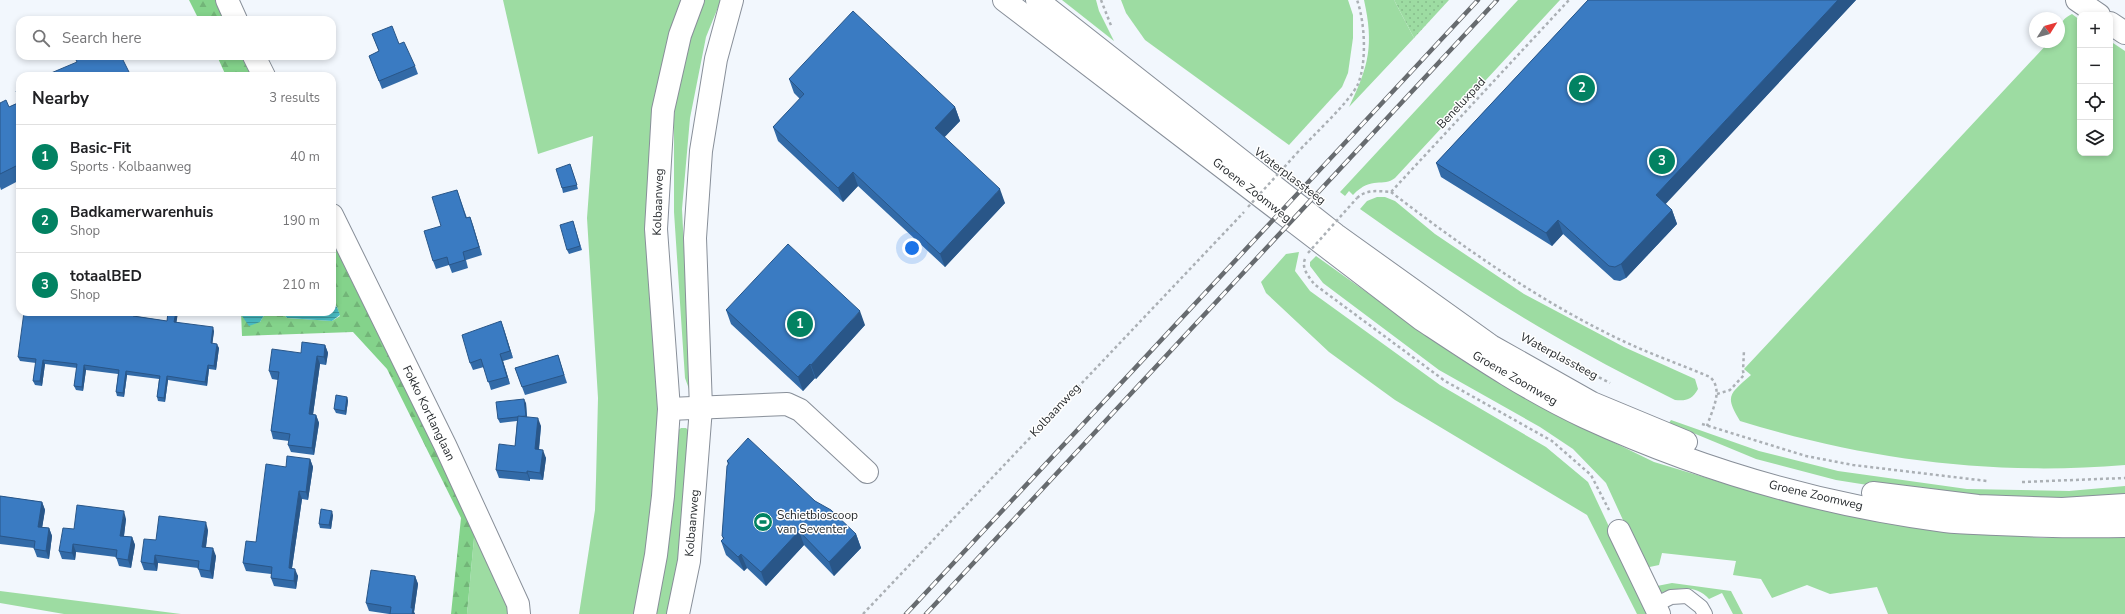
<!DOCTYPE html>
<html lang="en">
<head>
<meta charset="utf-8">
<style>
  :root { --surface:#fff; --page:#f2f2f2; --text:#202124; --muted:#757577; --line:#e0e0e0; --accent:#028262 }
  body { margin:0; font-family:"Nunito Sans",sans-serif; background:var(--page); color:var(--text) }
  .controls { position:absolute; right:12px; top:12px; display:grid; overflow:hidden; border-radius:8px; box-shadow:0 2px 6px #0003 }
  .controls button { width:36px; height:36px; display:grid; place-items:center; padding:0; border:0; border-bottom:1px solid var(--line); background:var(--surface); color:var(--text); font:20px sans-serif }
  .compass { position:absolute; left:2029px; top:12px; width:36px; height:36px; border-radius:50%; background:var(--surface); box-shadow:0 2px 6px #0003; rotate:53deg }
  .you { position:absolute; left:912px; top:248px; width:14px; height:14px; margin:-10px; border:3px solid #fff; border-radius:50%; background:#1a73e8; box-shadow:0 0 0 6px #1a73e833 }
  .badge { display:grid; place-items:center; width:26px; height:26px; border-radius:50%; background:var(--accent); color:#fff; font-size:13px; font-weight:700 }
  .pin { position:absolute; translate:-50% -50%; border:2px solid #fff; box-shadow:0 1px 4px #0006 }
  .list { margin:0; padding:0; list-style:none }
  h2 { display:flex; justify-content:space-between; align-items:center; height:52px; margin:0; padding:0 16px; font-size:17px }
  h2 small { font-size:13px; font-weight:400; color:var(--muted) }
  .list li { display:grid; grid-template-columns:26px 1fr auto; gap:12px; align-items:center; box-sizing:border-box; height:64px; padding:0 16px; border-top:1px solid var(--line) }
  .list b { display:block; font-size:15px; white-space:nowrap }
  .list p { margin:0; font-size:13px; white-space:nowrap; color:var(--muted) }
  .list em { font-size:13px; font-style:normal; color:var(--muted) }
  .icon { flex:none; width:22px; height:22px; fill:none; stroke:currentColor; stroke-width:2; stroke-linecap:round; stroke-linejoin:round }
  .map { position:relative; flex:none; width:2125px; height:614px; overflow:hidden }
  .search { position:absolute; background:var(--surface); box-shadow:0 2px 6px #0003; left:16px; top:16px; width:320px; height:44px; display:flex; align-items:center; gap:10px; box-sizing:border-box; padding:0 14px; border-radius:12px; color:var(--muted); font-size:15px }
  .panel { position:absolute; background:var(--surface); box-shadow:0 2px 6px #0003; left:16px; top:72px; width:320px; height:244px; border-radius:12px }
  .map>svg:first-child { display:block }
  .green { fill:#9ddca2 }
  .forest { fill:url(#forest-firs) }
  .park { fill:url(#park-dots) }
  .water { fill:url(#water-rules) }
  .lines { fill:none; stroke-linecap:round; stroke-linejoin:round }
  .lane-casing { stroke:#888f99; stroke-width:16 }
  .street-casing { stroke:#888f99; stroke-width:24 }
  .secondary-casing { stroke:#888f99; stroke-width:24 }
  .path { stroke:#abb0b5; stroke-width:2.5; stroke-dasharray:3 3; stroke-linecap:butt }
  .lane { stroke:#fff; stroke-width:14 }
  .street { stroke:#fff; stroke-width:22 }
  .secondary { stroke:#fff; stroke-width:22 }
  .rail-casing { stroke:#676b6f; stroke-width:4.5 }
  .rail { stroke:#fff; stroke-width:3; stroke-dasharray:9; stroke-linecap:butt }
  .path-bridge { stroke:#abb0b5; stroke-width:2.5; stroke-dasharray:3 3; stroke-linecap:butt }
  .wall { fill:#326aa7 }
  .shaded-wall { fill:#295688 }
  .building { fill:#3a7bc2; stroke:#295688 }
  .labels { text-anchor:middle; stroke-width:3; stroke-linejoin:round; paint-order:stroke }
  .street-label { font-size:12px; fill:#272b2e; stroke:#fff }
  .poi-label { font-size:12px; fill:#272b2e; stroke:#fff; text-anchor:start }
</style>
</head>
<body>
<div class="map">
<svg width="2125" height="614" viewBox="0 0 2125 614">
  <defs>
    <pattern id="forest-firs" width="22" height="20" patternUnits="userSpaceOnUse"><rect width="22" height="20" fill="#84d38b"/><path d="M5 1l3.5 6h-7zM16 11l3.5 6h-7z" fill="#72b578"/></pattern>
    <pattern id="park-dots" width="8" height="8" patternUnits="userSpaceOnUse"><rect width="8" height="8" fill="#9ddca2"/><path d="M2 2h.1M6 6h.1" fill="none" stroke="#87bd8c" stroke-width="1.8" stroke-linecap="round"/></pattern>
    <pattern id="water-rules" width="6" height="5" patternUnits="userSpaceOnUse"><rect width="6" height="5" fill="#49bcc3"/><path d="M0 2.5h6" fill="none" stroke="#3d999f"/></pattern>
  </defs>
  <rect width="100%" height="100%" fill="#f2f7fd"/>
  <g class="green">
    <path d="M503,0H686L668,59L659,425L651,530L639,614H579L595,510L596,480L598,398L587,218L593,136L538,154Z"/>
    <path d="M702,0H721L706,37L690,118L682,209L691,384L689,389L685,378L674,212V117L679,75Z"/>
    <path d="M1062,0H1096L1099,11L1114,41Z"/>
    <path d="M1121,0H1348L1353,15V38L1348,73L1342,87L1289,145L1145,40L1126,13Z"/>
    <path d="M1364,0H1394L1414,38L1349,107C1369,66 1374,45 1364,0Z"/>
    <path d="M1518,0H1560L1395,178C1383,188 1372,175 1353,195L1349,191L1345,196L1340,192Z"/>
    <path d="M2072,14L2080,20V153H2110V41L2125,51V465C1993,476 1866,460 1740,421C1724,395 1730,394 1751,375L1744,369L2049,42H2059C2059,29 2059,20 2072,14Z"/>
    <path d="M1377,197H1385L1395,201L1435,234L1524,294L1624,347L1695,379L1698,389C1692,400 1686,401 1675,400C1644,384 1613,369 1583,352C1506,310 1432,260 1360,209L1367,201Z"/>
    <path d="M1299,252L1295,271L1310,291L1440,385L1546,447L1588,482L1650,614H1637L1587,515L1395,400L1329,352L1266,293L1261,282L1286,254Z"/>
    <path d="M1316,256L1456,356L1580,426L1654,462L1783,501L1911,527L2043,538L2125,536V614H1888L1877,587L1830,594L1807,585L1772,598L1761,579L1733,575L1736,561L1662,553L1659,565L1645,568L1606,483L1573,449L1540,427L1439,370L1323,283L1310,266V262Z"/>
    <path d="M1671,420L1759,451L1838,471L1967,489L2069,491L2125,486V499L1962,500L1836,480L1756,459L1669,423Z"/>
    <path d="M681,428H686L690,432L688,494L671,614H651L675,433Z"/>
    <path d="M475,527L510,614H467Z"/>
    <path d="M1672,583L1731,591L1743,614H1733L1722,593L1709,599C1695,583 1674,589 1656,594L1652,587Z"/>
    <path d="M0,591L181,614H64L0,603Z"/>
  </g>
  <g class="forest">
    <path d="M189,0H223L232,20H199Z"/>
    <path d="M217,56H249L259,76H226Z"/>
    <path d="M332,231L475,527L467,614H451L461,518L387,369L353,332L242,336L241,312L242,316L260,322L266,312H282L287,318L332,321L340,316L337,307L332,302Z"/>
  </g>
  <path class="park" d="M1394,0H1449L1414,38Z"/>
  <g class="water">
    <path d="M332,302L337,307L340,315L332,321L287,318L282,312H332Z"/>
    <path d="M243,312H266L260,322L249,326L242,316Z"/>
  </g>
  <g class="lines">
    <g class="lane-casing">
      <path id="lane" d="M1655,605L1671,597L1687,596L1701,607L1705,614"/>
    </g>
    <g class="street-casing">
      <g id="street">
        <path d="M227,0L236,20"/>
        <path d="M2077,0L2099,15"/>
        <path d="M2110,23L2125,33"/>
        <path d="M254,56L264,76"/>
        <path d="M332,215L445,445L518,604L519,614"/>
        <path d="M669,409L787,404L800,410L867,472"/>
        <path d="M1619,531L1659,614"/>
      </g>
    </g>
    <g class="secondary-casing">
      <g id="secondary">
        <path d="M1004,0L1421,319C1474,354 1527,390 1585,417C1698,469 1822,505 1945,521C1962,523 1980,523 1997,524C2040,526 2082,527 2125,526"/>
        <path d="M1037,0L1336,235L1491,346L1592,403L1686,442"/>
        <path d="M1873,493L1978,506L2062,509L2125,505"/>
        <path d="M645,614L656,555L663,496L669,409L656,229L663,110L680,35L693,0"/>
        <path d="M678,614L689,561L701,408L695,238L701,151L716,59L732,0"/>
      </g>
    </g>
    <g class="path">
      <path d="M1101,0L1112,28"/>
      <path d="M1297,153C1311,137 1350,102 1358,84C1367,62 1365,22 1357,0"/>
      <path d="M1391,192C1464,248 1542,303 1625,342C1653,355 1682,365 1710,377C1724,390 1712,410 1707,426"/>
      <path d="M1357,198C1367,189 1378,191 1391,192L1569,0"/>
      <path d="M1305,259C1301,268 1309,277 1314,284L1445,381L1552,441L1591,475L1609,510"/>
      <path d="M1583,369L1610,383"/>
      <path d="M1717,394L1730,390L1744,375L1743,371L1744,350"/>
      <path d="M1702,424L1806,456L1853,465L1987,481"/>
      <path d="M2022,482L2125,478"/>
      <path d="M863,614L1244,212"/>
    </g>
    <use href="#lane" class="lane"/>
    <use href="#street" class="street"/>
    <use href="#secondary" class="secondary"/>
    <g class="rail-casing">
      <g id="rail">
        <path d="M906,614L1478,0"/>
        <path d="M926,614L1497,0"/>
      </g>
    </g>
    <use href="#rail" class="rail"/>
    <g class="path-bridge">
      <path d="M1248,207L1297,153"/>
      <path d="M1308,253L1357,198"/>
    </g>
  </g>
  <g class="wall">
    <path d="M1588,0H1856L1665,204L1672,210L1677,224L1626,278L1620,281L1614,280L1563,234L1552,246L1441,177L1436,163Z"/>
    <path d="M372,34L399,44L415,66L418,74L382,89L369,56L379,51Z"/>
    <path d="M789,79L955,107L960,121L944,137L1005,203L945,267L858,186L843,202L778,141L773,127L800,99L794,93Z"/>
    <path d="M20,89V180L1,190L0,187V103L9,107L20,102L16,91Z"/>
    <path d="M570,164L578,189L563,193L562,188Z"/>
    <path d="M457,190L467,218L470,217L482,255L466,260L468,268L452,273L449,265L436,269L433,261L441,226Z"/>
    <path d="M573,221L582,250L569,254L567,250Z"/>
    <path d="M726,310L865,325L816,379L815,378L803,391L731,324Z"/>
    <path d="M168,312H178L176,322L214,331L212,344L219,348L216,370L209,369L207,386L168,380L165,402L158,401L157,397L159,379L127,375L124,397L117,396L116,392L118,374L86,370L83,391L76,390L74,386L77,368L45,364L42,386L35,385L33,381L36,363L20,361L18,357L135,316L167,321Z"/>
    <path d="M501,321L513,358L503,361L510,384L491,390L484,367L473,370L470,363Z"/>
    <path d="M325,345L328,353L326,365L320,364L313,414L316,415L319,423L314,455L291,452L288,445L289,441L273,439L271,431L278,380L272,379L269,371L301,353Z"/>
    <path d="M558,355L567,383L525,395L515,368Z"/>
    <path d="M347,397L348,401L346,415L336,413L334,409Z"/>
    <path d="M526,403L527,417L541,426L539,450L546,458L543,480L530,479V481L499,478L496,470L515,446L517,421L500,423L498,419Z"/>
    <path d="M310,459L313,467L308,500L302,499L292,568L298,576L296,589L274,586L271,578V574L246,571L243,563L256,542L286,467Z"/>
    <path d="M727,461L815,501L856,534L861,548L834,576L804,545L766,586L747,568L744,571L726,555L721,541L723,539L722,536L728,465Z"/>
    <path d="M0,496L42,502L45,510L42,527L49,528L52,536L49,559L37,557L34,549V548L0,544Z"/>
    <path d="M333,515L331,529L320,528L319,524Z"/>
    <path d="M126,519L124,536L132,537L135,545L131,568L119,566L116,557L76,552L75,560L62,559L59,551L74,529Z"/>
    <path d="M208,530L206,547L216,556L213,579L201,577L198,568L158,563L157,571L144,570L141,562L156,540Z"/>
    <path d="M415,576L418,584L414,612L415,614H389L369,611L366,603Z"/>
  </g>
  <g class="shaded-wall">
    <path d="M1838,0H1856L1661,209L1656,195Z"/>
    <path d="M955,107L960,121L940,142L935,128Z"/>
    <path d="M853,172L858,186L843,202L838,188Z"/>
    <path d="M1000,189L1005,203L945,267L940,254Z"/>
    <path d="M1672,210L1677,224L1626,278L1621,264Z"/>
    <path d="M470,217L473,225L482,255L479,247Z"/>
    <path d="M1558,220L1563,234L1552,246L1546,233Z"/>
    <path d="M860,311L865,325L816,379L811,365Z"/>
    <path d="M134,312H136L135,320L133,316Z"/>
    <path d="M176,312H178L176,326L174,322Z"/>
    <path d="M501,321L504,329L513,358L510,351Z"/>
    <path d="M213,327L214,331L212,347L211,343Z"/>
    <path d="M217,344L219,348L216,370L214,366Z"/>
    <path d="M325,345L328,353L326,365L324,357Z"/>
    <path d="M500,354L503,361L510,384L507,377Z"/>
    <path d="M317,356L320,364L312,422L309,414Z"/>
    <path d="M43,360L45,364L42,386L40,381Z"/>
    <path d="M810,364L815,378L803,391L798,377Z"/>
    <path d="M84,365L86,370L83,391L82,387Z"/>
    <path d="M208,365L209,369L207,386L205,382Z"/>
    <path d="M126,371L127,375L124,397L123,393Z"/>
    <path d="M167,376L168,380L165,402L164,398Z"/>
    <path d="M347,397L348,401L346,415L345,411Z"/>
    <path d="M524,399L526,403L527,420L526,416Z"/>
    <path d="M316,415L319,423L314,455L312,448Z"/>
    <path d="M538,418L541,426L538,457L535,449Z"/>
    <path d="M543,450L546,458L543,480L540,473Z"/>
    <path d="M310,459L313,467L308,500L306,492Z"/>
    <path d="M527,471L530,479V481L527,473Z"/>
    <path d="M299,491L302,499L291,575L289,568Z"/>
    <path d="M42,502L45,510L41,535L38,527Z"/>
    <path d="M124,511L126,519L123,543L120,536Z"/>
    <path d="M332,511L333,515L331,529L329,525Z"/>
    <path d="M206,522L208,530L205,554L202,547Z"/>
    <path d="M49,528L52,536L49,559L46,551Z"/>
    <path d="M799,531L804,545L766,586L761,572Z"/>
    <path d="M856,534L861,548L834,576L829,562Z"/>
    <path d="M132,537L135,545L131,568L128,560Z"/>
    <path d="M73,544L76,552L75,560L72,553Z"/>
    <path d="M213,548L216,556L213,579L210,571Z"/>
    <path d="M741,554L747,568L744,571L738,557Z"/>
    <path d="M155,555L158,563L157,571L154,564Z"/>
    <path d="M295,569L298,576L296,589L294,581Z"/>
    <path d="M415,576L418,584L414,612L415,614H412L411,608Z"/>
  </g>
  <g class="building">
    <path d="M1588,0H1838L1656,195L1672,210L1621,264L1615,267L1609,266L1558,220L1546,233L1436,163Z"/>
    <path d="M853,11L955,107L935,128L1000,189L940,254L853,172L838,188L773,127L804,94L789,79Z"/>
    <path d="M392,26L399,44L404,42L415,66L379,81L369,56L379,51L372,34Z"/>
    <path d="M83,56H121L131,76H44L77,62L76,60Z"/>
    <path d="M20,89V99L16,91Z"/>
    <path d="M6,100L9,107L20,102V164L0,174V103Z"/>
    <path d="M570,164L577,185L562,188L556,169Z"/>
    <path d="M457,190L466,218L470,217L479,247L463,252L465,260L449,265L447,257L433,261L424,231L441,226L432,197Z"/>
    <path d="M573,221L580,246L567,250L560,225Z"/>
    <path d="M788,244L860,311L811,365L810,364L798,377L726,310Z"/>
    <path d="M24,312H102L126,315V312H134L133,316L167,321L168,312H176L174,322L213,327L211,343L217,344L214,366L208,365L205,382L167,376L164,398L157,397L160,376L126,371L123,393L116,392L119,370L84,365L82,387L74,386L77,364L43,360L40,381H33L36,359L18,357Z"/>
    <path d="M501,321L510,351L500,354L507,377L488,382L481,359L470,363L462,335Z"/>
    <path d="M302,342L325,345L324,357L317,356L309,414L316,415L312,448L288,445L290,434L271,431L279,372L269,371L272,349L301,353Z"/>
    <path d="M558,355L564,375L522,387L515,368Z"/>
    <path d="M336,395L347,397L345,411L334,409Z"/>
    <path d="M524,399L526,416L498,419L496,402Z"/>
    <path d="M518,416L538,418L535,449L543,450L540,473L527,471V473L496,470L499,444L515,446Z"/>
    <path d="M748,438L815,501L831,510L856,534L829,562L799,531L761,572L741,554L738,557L721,541L724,538L722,536L727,466L729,463L727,461Z"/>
    <path d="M287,456L310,459L306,492L299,491L291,548L289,568L295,569L294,581L271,578L272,567L243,563L246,541L256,542L266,464L286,467Z"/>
    <path d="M0,496L42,502L38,527L49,528L46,551L34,549L35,541L0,536Z"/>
    <path d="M77,505L124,511L120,536L132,537L128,560L116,558L117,550L73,544L72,553L59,551L63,528L74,529Z"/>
    <path d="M321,509L332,511L329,525L319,524Z"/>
    <path d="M159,516L206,522L202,547L213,548L210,571L198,569L199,561L155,555L154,564L141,562L144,539L156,540Z"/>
    <path d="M371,570L415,576L411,608H413L412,614H390L391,607L366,603Z"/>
  </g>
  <defs>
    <g id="stadium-disc" transform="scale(1)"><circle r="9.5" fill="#028262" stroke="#fff"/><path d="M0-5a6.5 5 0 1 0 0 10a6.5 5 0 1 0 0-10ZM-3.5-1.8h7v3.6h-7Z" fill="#fff"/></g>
  </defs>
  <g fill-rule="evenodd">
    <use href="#stadium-disc" x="763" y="522"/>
  </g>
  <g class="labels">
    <g class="street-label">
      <text transform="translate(1461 103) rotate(-47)" y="4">Beneluxpad</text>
      <text transform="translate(1290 176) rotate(37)" y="4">Waterplassteeg</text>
      <text transform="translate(1252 190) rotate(38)" y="4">Groene Zoomweg</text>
      <text transform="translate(658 202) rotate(-88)" y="4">Kolbaanweg</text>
      <text transform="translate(1559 356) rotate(28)" y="4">Waterplassteeg</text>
      <text transform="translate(1515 378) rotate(30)" y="4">Groene Zoomweg</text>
      <text transform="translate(1055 410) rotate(-47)" y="4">Kolbaanweg</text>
      <text transform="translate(429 413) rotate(64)" y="4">Fokko Kortlanglaan</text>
      <text transform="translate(1816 495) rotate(13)" y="4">Groene Zoomweg</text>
      <text transform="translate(692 523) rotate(-85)" y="4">Kolbaanweg</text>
    </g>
    <g class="poi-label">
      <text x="777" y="519">Schietbioscoop<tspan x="777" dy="14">van Seventer</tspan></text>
    </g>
  </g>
</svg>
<div class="controls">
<button>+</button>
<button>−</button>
<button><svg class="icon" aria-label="locate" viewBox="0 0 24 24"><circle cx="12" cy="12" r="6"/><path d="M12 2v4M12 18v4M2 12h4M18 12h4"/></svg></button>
<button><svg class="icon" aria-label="layers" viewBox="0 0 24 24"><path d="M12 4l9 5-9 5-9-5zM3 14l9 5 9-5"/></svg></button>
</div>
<svg class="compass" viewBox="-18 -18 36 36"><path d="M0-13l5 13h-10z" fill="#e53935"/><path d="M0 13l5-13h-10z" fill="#757577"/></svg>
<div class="you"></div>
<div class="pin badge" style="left:800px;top:324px">1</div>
<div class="pin badge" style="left:1582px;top:88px">2</div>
<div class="pin badge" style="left:1662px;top:161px">3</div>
<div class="search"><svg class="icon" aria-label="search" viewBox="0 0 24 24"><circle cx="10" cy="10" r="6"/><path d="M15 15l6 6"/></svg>Search here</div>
<section class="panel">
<h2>Nearby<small>3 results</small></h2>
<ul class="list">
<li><span class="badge">1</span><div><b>Basic-Fit</b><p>Sports · Kolbaanweg</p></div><em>40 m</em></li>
<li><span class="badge">2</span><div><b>Badkamerwarenhuis</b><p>Shop</p></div><em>190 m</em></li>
<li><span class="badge">3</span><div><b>totaalBED</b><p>Shop</p></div><em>210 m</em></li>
</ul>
</section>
</div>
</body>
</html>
